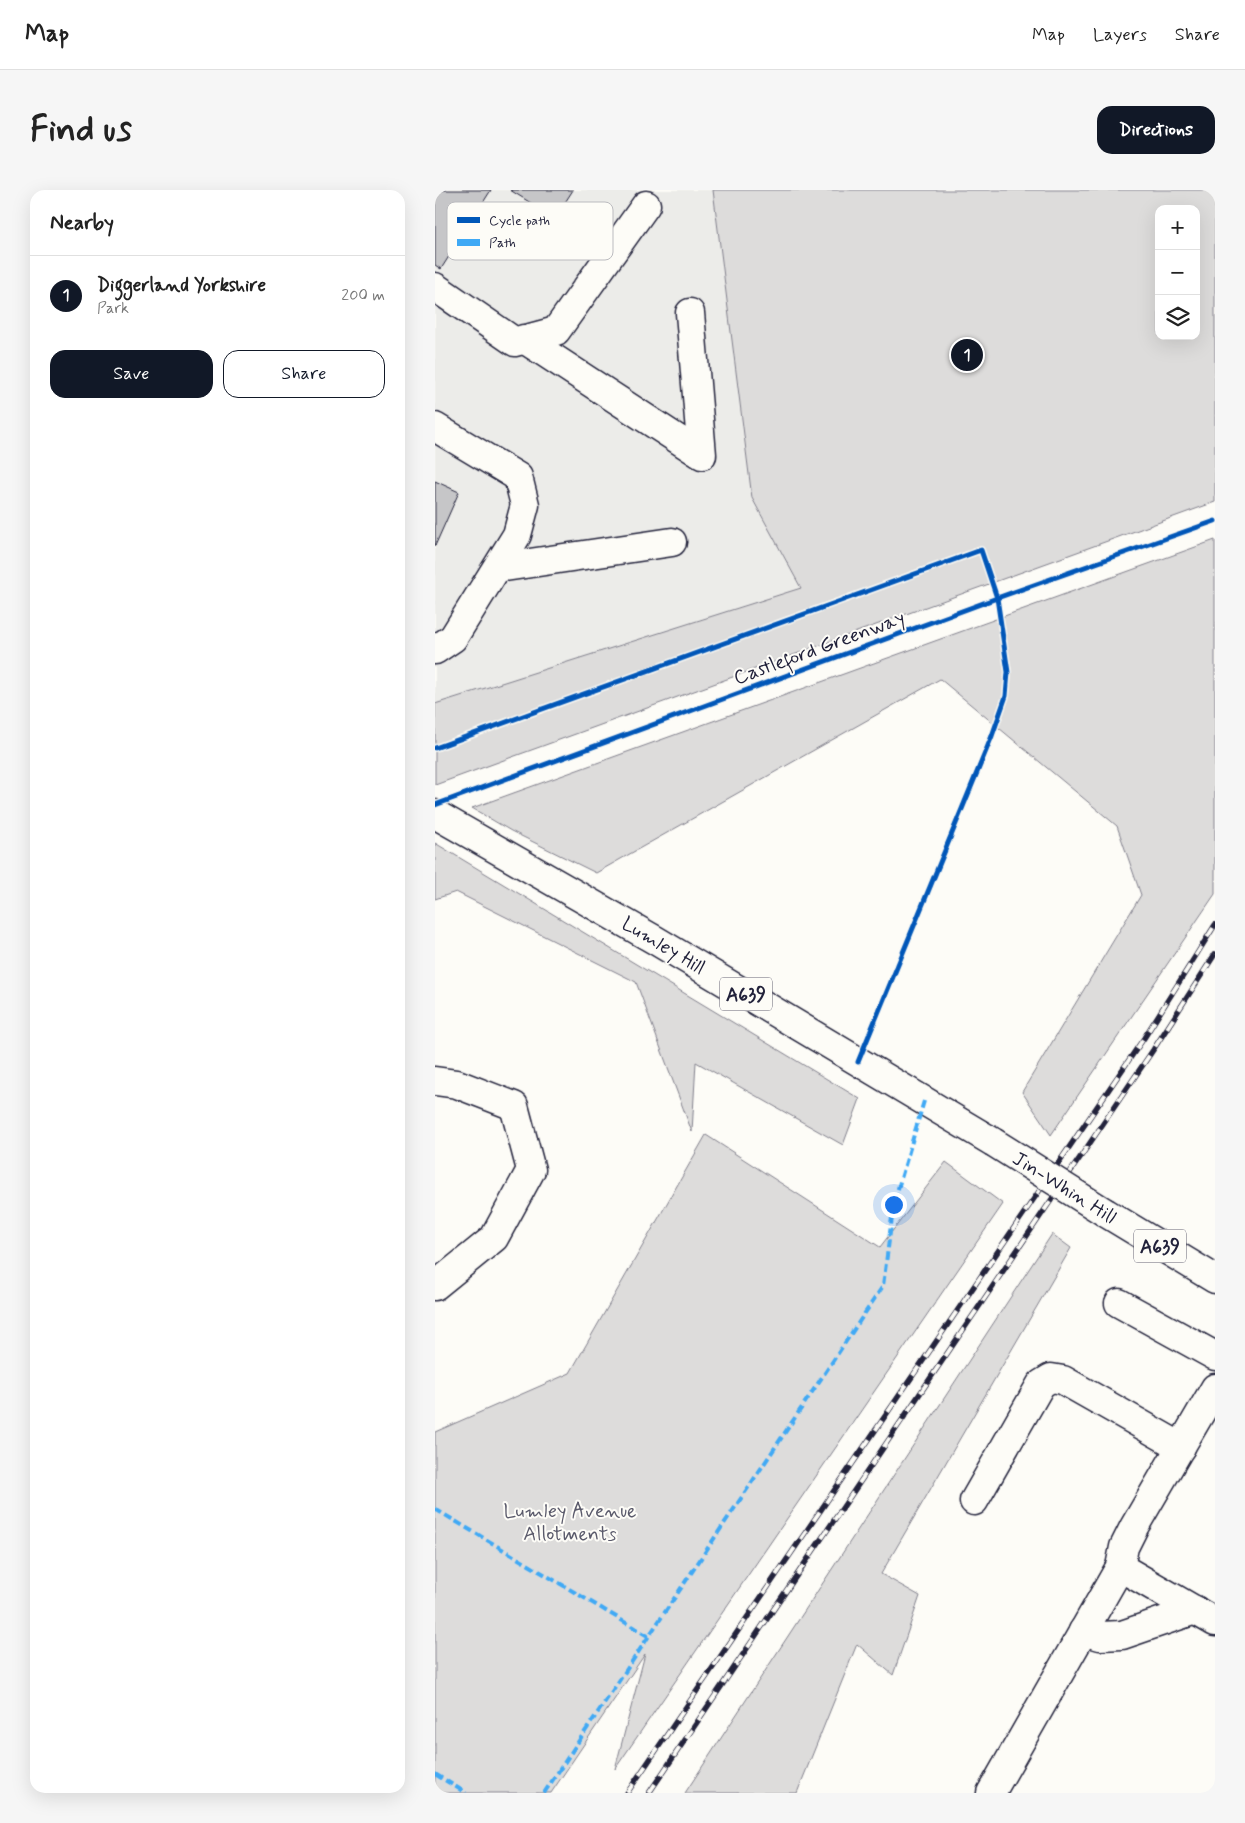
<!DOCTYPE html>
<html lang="en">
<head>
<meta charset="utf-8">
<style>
  :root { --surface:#fff; --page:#f6f6f6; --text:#222; --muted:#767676; --line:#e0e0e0; --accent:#111827 }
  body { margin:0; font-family:Mynerve,sans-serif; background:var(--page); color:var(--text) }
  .controls { position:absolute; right:15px; top:15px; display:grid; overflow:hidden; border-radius:10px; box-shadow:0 5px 20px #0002 }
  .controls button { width:45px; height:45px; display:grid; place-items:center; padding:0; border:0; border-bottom:1px solid var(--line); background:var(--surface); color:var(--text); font:25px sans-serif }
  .you { position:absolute; left:458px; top:1014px; width:18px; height:18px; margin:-12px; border:4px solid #fff; border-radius:50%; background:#1a73e8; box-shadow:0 0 0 8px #1a73e833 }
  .badge { display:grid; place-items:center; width:32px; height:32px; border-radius:50%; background:var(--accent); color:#fff; font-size:16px; font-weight:700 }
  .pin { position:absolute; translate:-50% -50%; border:2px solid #fff; box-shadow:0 1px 5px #0006 }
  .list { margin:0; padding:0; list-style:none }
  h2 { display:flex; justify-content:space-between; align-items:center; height:65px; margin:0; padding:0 20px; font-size:21px }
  h2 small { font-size:16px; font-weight:400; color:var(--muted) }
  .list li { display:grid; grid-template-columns:32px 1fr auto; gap:15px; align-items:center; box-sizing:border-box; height:80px; padding:0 20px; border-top:1px solid var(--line) }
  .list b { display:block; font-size:19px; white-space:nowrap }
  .list p { margin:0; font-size:16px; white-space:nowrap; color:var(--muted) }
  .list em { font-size:16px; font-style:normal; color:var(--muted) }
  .actions { display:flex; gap:10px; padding:15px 20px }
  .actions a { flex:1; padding:11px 0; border:1px solid var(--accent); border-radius:15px; text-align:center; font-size:18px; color:var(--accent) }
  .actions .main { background:var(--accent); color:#fff }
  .icon { flex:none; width:28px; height:28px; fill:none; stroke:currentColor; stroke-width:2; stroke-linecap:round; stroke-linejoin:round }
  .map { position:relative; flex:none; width:780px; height:1603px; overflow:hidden; border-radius:15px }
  header { display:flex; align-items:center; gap:30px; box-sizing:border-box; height:70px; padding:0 25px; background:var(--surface); border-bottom:1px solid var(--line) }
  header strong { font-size:24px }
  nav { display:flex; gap:28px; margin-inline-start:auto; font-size:18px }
  .intro { display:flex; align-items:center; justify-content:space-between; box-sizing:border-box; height:120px; padding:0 30px }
  h1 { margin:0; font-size:35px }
  .button { padding:12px 22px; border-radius:15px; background:var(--accent); color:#fff; font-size:18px; font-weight:700 }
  main { display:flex; gap:30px; padding:0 30px }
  aside { flex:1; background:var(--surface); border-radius:15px; box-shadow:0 5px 20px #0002 }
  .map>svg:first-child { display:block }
  .built { fill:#ecece9 }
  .green { fill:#dddcdb; stroke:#807f8b; fill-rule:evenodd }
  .building { fill:#c6c6c8; stroke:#22223b }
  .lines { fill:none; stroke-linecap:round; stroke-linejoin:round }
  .minor-casing { stroke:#22223b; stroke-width:31 }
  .major-casing { stroke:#22223b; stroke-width:31 }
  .minor { stroke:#fdfcf7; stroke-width:28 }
  .major { stroke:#fdfcf7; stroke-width:28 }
  .rail-casing { stroke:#22223b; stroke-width:5.5 }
  .rail { stroke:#fdfcf7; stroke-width:4; stroke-dasharray:11; stroke-linecap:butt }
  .major-bridge-casing { stroke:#22223b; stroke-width:31; stroke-linecap:butt }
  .major-bridge { stroke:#fdfcf7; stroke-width:28 }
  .quiet { stroke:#3fa9f5; stroke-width:4; stroke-dasharray:8 4; stroke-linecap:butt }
  .cycleway-casing { stroke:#fdfcf7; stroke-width:8 }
  .cycleway { stroke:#0057b8; stroke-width:5 }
  .labels { text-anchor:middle; stroke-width:4; stroke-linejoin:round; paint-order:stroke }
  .shield { fill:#fdfcf7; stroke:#646373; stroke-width:1 }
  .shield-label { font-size:19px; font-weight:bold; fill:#22223b }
  .street-label { font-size:20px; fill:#22223b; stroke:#fdfcf7 }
  .park-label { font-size:20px; fill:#5a5a6b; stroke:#fdfcf7 }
  .key { fill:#fdfcf7; stroke:#bbbbbf; stroke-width:1 }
  .key-label { font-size:14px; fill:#22223b }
</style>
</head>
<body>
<header>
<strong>Map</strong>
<nav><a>Map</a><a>Layers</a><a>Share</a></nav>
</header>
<div class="intro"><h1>Find us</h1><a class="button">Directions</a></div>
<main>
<aside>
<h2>Nearby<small></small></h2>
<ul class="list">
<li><span class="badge">1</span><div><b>Diggerland Yorkshire</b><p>Park</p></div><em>200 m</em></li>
</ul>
<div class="actions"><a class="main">Save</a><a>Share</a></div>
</aside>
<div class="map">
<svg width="780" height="1603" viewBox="0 0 780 1603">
  <rect width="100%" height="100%" fill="#fdfcf7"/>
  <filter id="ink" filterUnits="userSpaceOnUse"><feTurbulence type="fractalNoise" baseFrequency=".02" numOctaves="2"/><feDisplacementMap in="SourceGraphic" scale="10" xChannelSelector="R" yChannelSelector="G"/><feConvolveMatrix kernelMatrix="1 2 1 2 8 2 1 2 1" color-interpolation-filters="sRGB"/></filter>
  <g filter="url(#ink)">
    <path class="built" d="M0,0H278L317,308L366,398L0,514Z"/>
    <g class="green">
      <path d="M278,0H780V312L0,595V514L366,398L317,308ZM724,19H761V146H724Z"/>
      <path d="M780,350V704L616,945L587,902L706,705L682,636L505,489L161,683L76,641L37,618Z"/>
      <path d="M0,653L425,909L408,955L261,872L257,942L201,792L21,702L0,709Z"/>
      <path d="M271,945L445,1057L511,972L568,1014L180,1579L210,1464L116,1603H0V1242L135,1183Z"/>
      <path d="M617,1044L636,1058L446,1384L485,1406L458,1485L422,1454L362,1603H250Z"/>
    </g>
    <g class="building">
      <path d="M0,0H56L6,79L0,75Z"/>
      <path d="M75,0H138L120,28Z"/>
      <path d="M0,291L24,302L0,356Z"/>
    </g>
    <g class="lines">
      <g class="minor-casing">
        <g id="minor">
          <path d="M0,97L80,152L121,141L211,15"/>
          <path d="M89,149L267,265L255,123"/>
          <path d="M0,237L83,287L90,315L82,345L18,448L0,460"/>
          <path d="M62,378L237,352"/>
          <path d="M0,891L22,894L79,916L96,980L59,1048L0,1096"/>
          <path d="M684,1113L780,1166"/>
          <path d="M539,1311L606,1194L616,1188L628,1190L746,1257"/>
          <path d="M685,1377L780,1432"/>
          <path d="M648,1441L665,1446L687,1445L760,1420"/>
          <path d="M556,1603L685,1377L689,1357L699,1337L780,1198"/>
        </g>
      </g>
      <g class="major-casing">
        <g id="major">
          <path d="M0,624L220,750L558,952"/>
          <path d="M671,1023L780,1089"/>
        </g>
      </g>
      <use href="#minor" class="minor"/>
      <use href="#major" class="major"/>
      <g class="rail-casing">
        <g id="rail">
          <path d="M192,1603L709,848L780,735"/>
          <path d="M214,1603L718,860L780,764"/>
        </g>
      </g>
      <use href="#rail" class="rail"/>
      <g class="major-bridge-casing">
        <path id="major-bridge" d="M558,952L671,1023"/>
      </g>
      <use href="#major-bridge" class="major-bridge"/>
      <g class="quiet">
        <path d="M0,1319L213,1446"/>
        <path d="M0,1584L31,1603"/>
        <path d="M109,1603L448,1096L459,1012L489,911"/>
      </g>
      <g class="cycleway-casing">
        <g id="cycleway">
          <path d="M0,558L546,360L562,408L573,482L571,506L557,546L423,872"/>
          <path d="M0,615L562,408L780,331"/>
        </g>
      </g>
      <use href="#cycleway" class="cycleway"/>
    </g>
  </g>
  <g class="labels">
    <g class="shield">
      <rect x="285" y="787.5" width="52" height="33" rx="4"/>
      <rect x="699" y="1039.5" width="52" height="33" rx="4"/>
    </g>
    <g class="shield-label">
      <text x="311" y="811">A639</text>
      <text x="725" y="1063">A639</text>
    </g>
    <g class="street-label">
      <text transform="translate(384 457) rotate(-20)" y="7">Castleford Greenway</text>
      <text transform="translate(229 755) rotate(31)" y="7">Lumley Hill</text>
      <text transform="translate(630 997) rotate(32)" y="7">Jin-Whin Hill</text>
    </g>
    <g class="park-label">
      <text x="135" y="1327">Lumley Avenue<tspan x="135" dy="23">Allotments</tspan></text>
    </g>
  </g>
  <rect x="12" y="12" width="166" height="58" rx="8" class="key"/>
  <rect x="22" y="27" width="23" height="6" fill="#0057b8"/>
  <rect x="22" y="49" width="23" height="7" fill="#3fa9f5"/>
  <g class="key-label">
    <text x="54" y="35">Cycle path</text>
    <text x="54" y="57">Path</text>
  </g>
</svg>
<div class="controls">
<button>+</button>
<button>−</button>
<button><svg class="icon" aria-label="layers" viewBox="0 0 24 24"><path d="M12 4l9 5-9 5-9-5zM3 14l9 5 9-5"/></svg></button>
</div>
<div class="you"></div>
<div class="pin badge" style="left:532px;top:165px">1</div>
</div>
</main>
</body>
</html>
